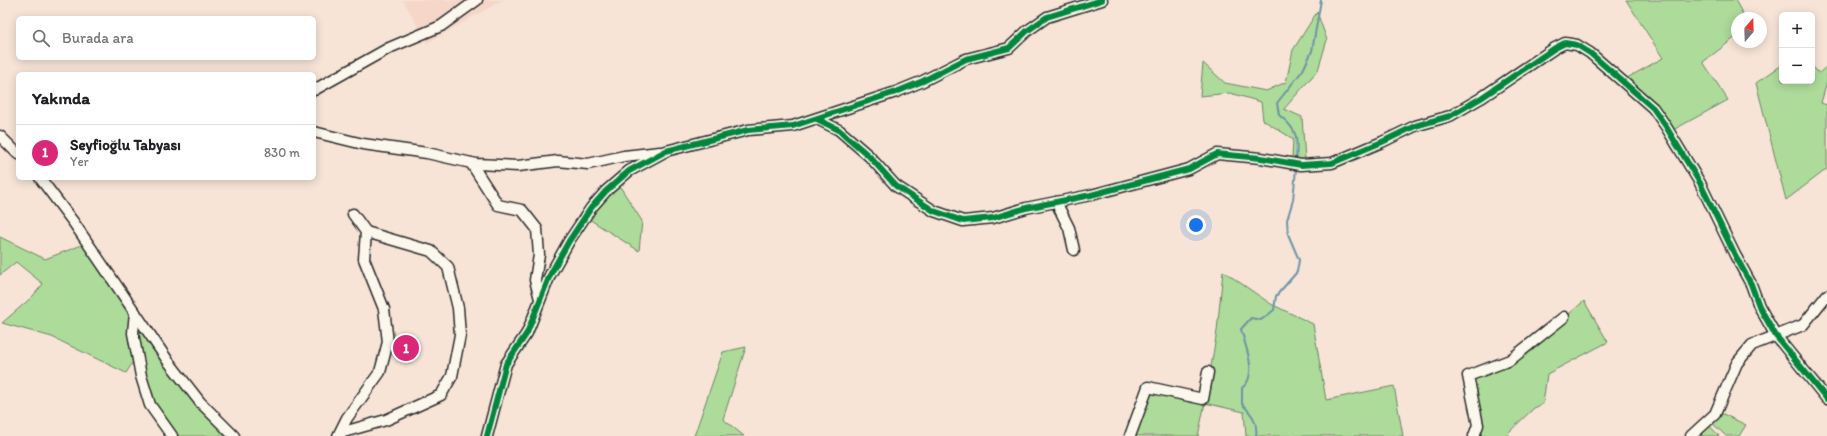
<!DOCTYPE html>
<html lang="tr">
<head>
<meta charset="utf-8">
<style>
  :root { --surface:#fff; --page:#f2f2f2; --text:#202124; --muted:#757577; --line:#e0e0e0; --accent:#db2777 }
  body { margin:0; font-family:Itim,sans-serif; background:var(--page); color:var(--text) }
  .controls { position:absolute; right:12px; top:12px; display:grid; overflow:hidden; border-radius:6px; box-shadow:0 2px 10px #0003 }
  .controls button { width:36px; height:36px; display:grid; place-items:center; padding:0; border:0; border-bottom:1px solid var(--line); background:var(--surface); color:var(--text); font:20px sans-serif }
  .compass { position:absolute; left:1731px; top:12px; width:36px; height:36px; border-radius:50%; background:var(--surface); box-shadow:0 2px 10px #0003; rotate:19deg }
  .you { position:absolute; left:1196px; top:225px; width:14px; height:14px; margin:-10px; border:3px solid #fff; border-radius:50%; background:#1a73e8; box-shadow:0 0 0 6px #1a73e833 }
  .badge { display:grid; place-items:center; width:26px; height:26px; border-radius:50%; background:var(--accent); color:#fff; font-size:13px; font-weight:700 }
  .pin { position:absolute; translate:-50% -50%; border:2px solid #fff; box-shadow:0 1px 4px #0006 }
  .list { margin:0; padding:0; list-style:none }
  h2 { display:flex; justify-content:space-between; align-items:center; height:52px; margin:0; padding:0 16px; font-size:17px }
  h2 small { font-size:13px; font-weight:400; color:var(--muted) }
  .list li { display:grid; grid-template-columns:26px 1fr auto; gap:12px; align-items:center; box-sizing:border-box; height:56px; padding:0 16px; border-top:1px solid var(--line) }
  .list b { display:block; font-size:15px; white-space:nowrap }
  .list p { margin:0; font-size:13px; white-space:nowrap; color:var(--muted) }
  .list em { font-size:13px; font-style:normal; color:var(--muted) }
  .icon { flex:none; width:22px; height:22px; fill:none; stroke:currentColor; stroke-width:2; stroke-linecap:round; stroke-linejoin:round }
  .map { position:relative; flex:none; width:1827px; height:436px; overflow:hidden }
  .search { position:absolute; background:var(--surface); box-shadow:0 2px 10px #0003; left:16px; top:16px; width:300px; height:44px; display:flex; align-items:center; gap:10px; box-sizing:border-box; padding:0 14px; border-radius:6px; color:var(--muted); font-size:15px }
  .panel { position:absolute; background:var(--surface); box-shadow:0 2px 10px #0003; left:16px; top:72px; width:300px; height:108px; border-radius:6px }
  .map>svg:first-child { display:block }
  .built { fill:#f5d6c9 }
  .green { fill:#addb9a; stroke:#6c8362 }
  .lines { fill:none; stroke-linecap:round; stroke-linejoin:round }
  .stream { stroke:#6c94a7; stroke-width:2 }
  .minor-casing { stroke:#2b2b2b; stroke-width:13 }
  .minor { stroke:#fbf7ec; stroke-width:10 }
  .cycleway-casing { stroke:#fbf7ec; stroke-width:8 }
  .cycleway { stroke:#00873e; stroke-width:6 }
</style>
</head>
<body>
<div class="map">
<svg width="1827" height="436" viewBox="0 0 1827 436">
  <rect width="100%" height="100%" fill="#f7e4d7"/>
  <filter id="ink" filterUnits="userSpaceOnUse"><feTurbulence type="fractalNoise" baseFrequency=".025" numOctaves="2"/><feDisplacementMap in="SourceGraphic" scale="8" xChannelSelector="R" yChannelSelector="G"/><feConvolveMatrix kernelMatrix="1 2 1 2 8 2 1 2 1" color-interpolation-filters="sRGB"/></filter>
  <g filter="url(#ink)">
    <path class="built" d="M403,0H503L427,43Z"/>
    <g class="green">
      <path d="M1626,0H1735L1745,18H1737V36L1703,62L1728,100L1673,130L1654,105L1627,78L1663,58Z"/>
      <path d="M1317,12L1327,40L1318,70L1284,109L1302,117L1305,160L1292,159L1293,139L1263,120L1261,102L1230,93L1200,96L1203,63L1225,83L1266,91L1286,82L1293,50Z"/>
      <path d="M1782,65V81H1812V66L1819,73L1827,66V82L1821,103L1827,105V169L1786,200L1756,83Z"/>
      <path d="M619,185L642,221L639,251L589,219Z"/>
      <path d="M0,237L45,259L82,245L100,269L132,317L135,359L126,373L52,337L2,323L32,297L43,284L16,262L0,275Z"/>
      <path d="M1223,271L1271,304L1313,324L1326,400L1394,386L1403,436H1246L1244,412L1205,403L1198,436H1133L1149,390L1205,402L1217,331Z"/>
      <path d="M1584,301L1608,342L1547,374L1543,404L1534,408L1508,433L1510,436H1478L1483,423L1474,379L1513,362Z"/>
      <path d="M138,325L173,376L204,414L228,436H176L152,404L142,365Z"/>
      <path d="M746,347L723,419L744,436H694L723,352Z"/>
      <path d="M1721,413L1746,425L1739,436H1726L1711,422L1710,420Z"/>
      <path d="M1708,424L1719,436H1696Z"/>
    </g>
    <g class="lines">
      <g class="stream">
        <path d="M1296,160C1298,138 1298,130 1279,115L1277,103L1303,70L1312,51L1321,0"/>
        <path d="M1256,436C1258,422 1252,414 1242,404V388C1259,375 1245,346 1241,329L1251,318L1261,320L1274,310L1276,296L1297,272L1299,260L1288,234L1287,220L1293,200L1296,169"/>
      </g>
      <g class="minor-casing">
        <g id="minor">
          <path d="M314,90L389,48L441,26L477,0"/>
          <path d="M817,119L839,130L869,156L896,186L934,211L963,221L993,218L1026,208L1091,195L1189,169L1217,154L1261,158L1301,165L1332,163L1382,142L1415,126L1450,116L1481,98L1555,48L1565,43L1577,45L1590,53L1653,108L1665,125L1700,183L1735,255L1751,284L1759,306L1776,336L1827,399"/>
          <path d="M314,132L363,144L427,153L476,164L518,166L558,161L588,164L624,156L660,152"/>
          <path d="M0,136L18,154"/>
          <path d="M471,163L498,205L522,210L537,229L539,255L535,280L540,299"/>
          <path d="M40,178L74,223L168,361L200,402L234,436"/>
          <path d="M1056,202L1069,228L1074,250"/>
          <path d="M135,312L133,333L141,376L150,405L172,436"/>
          <path d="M340,433L386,420L441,395L452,376L460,335L458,308L448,267L431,251L366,232"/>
          <path d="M338,436L347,418L380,372L388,342L384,309L364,259L366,232L353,214"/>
          <path d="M487,436L506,364L527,333L550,275L569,241L591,208L606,191L629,171L666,151L748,130L793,126L896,92L923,81L966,59L1009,48L1027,31L1047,17L1102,0"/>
          <path d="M1130,436L1148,387L1203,399L1208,372"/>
          <path d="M1474,436L1478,425L1468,376L1510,360L1564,317"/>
          <path d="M1691,436L1715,414L1737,363L1752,345L1803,325L1827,295"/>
        </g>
      </g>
      <use href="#minor" class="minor"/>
      <g class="cycleway-casing">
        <g id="cycleway">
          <path d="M817,119L839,130L869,156L896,186L934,211L963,221L993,218L1026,208L1091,195L1189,169L1217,154L1261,158L1301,165L1332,163L1382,142L1415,126L1450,116L1481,98L1555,48L1565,43L1577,45L1590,53L1653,108L1665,125L1700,183L1735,255L1751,284L1759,306L1776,336L1827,399"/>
          <path d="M487,436L506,364L527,333L550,275L569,241L591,208L606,191L629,171L666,151L748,130L793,126L896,92L923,81L966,59L1009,48L1027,31L1047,17L1102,0"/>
        </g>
      </g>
      <use href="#cycleway" class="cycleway"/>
    </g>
  </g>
</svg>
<div class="controls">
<button>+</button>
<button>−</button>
</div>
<svg class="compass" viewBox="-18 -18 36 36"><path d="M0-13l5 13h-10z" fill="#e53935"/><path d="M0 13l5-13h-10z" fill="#757577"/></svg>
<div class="you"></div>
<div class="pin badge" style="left:406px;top:348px">1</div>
<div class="search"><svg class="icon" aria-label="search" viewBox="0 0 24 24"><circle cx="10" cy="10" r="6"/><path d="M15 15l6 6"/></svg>Burada ara</div>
<section class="panel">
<h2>Yakında<small></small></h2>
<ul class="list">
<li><span class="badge">1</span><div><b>Seyfioğlu Tabyası</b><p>Yer</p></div><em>830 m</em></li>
</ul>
</section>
</div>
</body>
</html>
